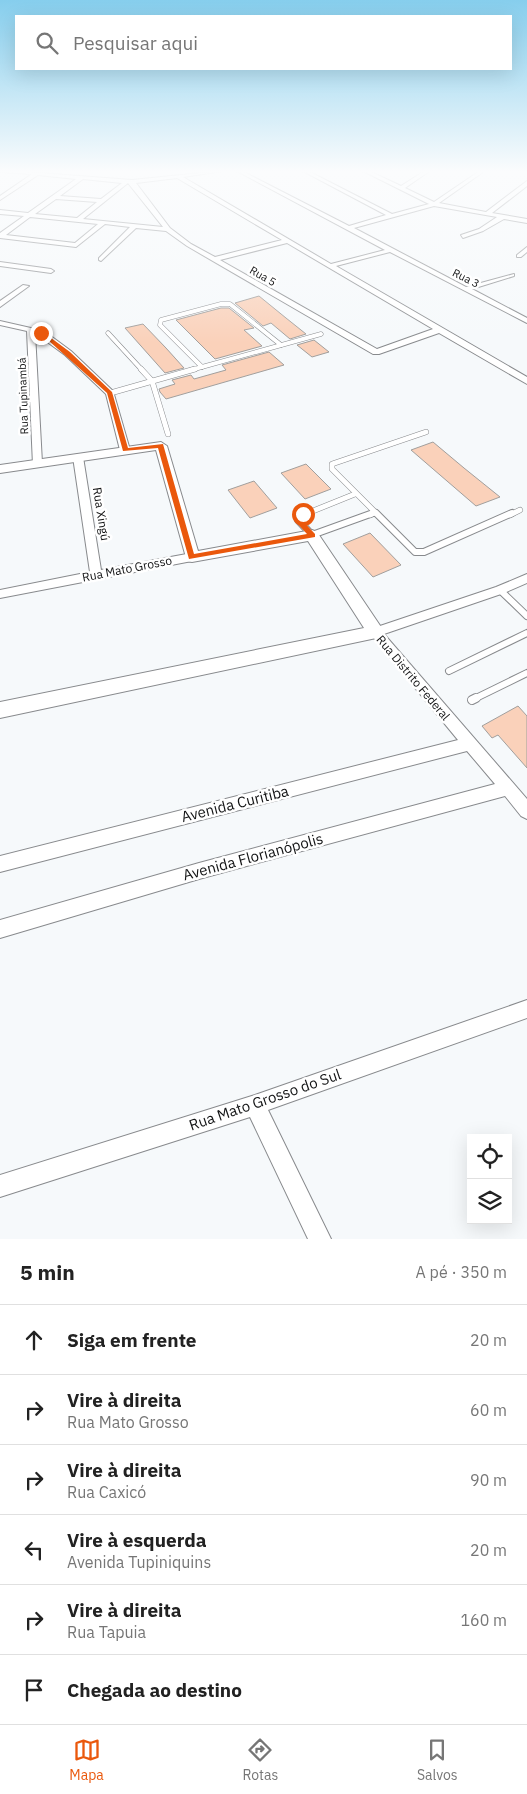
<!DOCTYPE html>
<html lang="pt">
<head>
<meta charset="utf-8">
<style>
  :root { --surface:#fff; --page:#f6f6f6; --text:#222; --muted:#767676; --line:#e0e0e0; --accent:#ea580c }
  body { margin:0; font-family:"IBM Plex Sans",sans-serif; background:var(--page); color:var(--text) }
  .controls { position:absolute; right:15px; bottom:15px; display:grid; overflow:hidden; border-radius:0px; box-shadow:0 5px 20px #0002 }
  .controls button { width:45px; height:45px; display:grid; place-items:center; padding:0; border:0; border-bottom:1px solid var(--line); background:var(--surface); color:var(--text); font:25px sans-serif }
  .stop { position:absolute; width:15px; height:15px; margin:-11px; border:4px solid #ea580c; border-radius:50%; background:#fff }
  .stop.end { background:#ea580c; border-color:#fff; box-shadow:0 1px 5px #0008 }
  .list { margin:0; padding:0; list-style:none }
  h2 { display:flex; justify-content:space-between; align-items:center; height:65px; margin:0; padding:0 20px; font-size:21px }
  h2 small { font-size:16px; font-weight:400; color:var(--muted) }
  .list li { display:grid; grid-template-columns:32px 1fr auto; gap:15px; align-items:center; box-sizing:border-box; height:70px; padding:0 20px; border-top:1px solid var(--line) }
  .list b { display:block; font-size:19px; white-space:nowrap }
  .list p { margin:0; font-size:16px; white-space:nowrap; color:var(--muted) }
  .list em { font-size:16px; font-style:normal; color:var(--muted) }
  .icon { flex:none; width:28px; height:28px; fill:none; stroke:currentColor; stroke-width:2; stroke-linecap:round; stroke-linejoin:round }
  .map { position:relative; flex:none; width:527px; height:1239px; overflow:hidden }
  .search { position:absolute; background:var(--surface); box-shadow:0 5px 20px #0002; left:15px; right:15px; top:15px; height:55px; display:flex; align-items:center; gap:12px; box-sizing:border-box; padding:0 18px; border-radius:0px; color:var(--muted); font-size:19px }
  .sheet { height:485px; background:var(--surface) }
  nav { display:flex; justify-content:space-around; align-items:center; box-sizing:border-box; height:70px; border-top:1px solid var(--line); background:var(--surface); font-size:14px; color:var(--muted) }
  nav a { display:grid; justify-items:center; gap:2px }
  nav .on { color:var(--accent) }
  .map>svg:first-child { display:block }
  .building { fill:#fad1ba; stroke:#a19f9d }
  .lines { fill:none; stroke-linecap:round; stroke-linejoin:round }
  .service-far3-casing { stroke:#888a8d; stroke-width:5 }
  .service-far2-casing { stroke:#888a8d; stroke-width:6 }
  .service-far1-casing { stroke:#888a8d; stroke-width:8 }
  .service-casing { stroke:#888a8d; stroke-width:10 }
  .minor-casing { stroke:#888a8d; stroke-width:2 }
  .tertiary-casing { stroke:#888a8d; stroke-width:2 }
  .service-far3 { stroke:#fff; stroke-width:4 }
  .service-far2 { stroke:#fff; stroke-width:5 }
  .service-far1 { stroke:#fff; stroke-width:6 }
  .service { stroke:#fff; stroke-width:8 }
  .minor { fill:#fff; fill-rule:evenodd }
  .tertiary { fill:#fff; fill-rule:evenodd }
  .route { fill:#ea580c }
  .labels { text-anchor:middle; stroke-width:5; stroke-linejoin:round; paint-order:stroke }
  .far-street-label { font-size:11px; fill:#121314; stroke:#fff }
  .street-label { font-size:12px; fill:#121314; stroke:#fff }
  .near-street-label { font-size:15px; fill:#121314; stroke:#fff }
</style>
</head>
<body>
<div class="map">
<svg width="527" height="1239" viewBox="0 0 527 1239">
  <rect width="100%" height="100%" fill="#f6f9fb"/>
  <g class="building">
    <path d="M259,296L286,318L306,334L290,339L271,323L263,326L235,303Z"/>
    <path d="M221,308H229L254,328L244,330L262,346L215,359L176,320Z"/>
    <path d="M143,324L166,348L184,368L165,373L125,328Z"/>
    <path d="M314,340L329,352L312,357L297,345Z"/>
    <path d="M269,352L284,365L166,399L160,392L159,389L175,384L172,380L191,375L194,379L226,370L222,365Z"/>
    <path d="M433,442L464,468L500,497L476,506L411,450Z"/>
    <path d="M306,464L331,489L305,499L281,473Z"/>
    <path d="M254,481L277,508L250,518L228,490Z"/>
    <path d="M370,533L401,565L373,577L343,544Z"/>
    <path d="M518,706L527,716V768L498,735L492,738L482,726Z"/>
  </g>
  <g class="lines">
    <g class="service-far3-casing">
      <g id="service-far3">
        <path d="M108,333L142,370"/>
        <path d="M202,367L160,325L161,320L221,304H230L281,345"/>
        <path d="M191,370L321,334"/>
      </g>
    </g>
    <g class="service-far2-casing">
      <g id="service-far2">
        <path d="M141,369L152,381L168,434"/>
        <path d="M114,392L195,369"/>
        <path d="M303,515L355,494"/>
        <path d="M370,515L374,513"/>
        <path d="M378,515L332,469V464L426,432"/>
        <path d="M510,515L520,510"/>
      </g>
    </g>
    <g class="service-far1-casing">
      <g id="service-far1">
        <path d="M305,513L298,520L312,535L373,513"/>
        <path d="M376,513L415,552H424L512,513"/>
        <path d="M500,590L527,616"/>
        <path d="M449,671L527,633"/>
        <path d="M474,699L527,673"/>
      </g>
    </g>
    <g class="service-casing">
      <path id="service" d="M472,700L476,698"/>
    </g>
    <g class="minor-casing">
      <g id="minor">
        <path d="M0,170L132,180L230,170L183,177L331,264L385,250L235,170H240L349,226L386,215L301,170H306L392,214L429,204L361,170H367L401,186L426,170H431L405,188L434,202L481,170H486L439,203L486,212L527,181V186L492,213L527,219V223L504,219L483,231L463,238L461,235L479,229L497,217L434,206L354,228L466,287L514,274V276L472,289L527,318V323L390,252L336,266L527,377V384L439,333L379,354H373L187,246L166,231L136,228L101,261L99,260V258L130,227L105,224L76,247L0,238V233L24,216L0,214V210L28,213L76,179L38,175L0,200V196L32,174L0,172ZM177,178L282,240L215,257L191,244L170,228L136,183ZM83,179L122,183L101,199L60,196ZM128,183L163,227L83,219ZM56,199L97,202L77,218L35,214ZM30,217L98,224L75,243L6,235ZM287,243L433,329L377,349L220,260Z"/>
        <path d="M527,247V252L521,257H517V255Z"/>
        <path d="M0,262L51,269L54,271L51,273L0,266Z"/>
        <path d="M23,285L29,286L0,307V301Z"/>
        <path d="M0,321L44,331L71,351L113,391L130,450L128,452H122L120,450L106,394L65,355L35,333L42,463L37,466L33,465L27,331L0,325Z"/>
        <path d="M78,454L83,457L101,570L192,553L198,557L192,561L0,598V590L90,572L73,457Z"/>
        <path d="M527,574V583L504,593L384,634L527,799V819L521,816L505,796L199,879L0,938V920L199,863L495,784L467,751L0,872V856L458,740L369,632L371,629L496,587Z"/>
        <path d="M527,1000V1018L268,1110L331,1239H308L250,1117L0,1197V1175L255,1095Z"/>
      </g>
    </g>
    <g class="tertiary-casing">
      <path id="tertiary" d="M161,442L167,446L198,551L312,530L317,532L381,627L383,632L381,637L0,718V702L364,628L308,541L192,562L187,561L156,450L0,473V465Z"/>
    </g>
    <use href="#service-far3" class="service-far3"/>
    <use href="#service-far2" class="service-far2"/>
    <use href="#service-far1" class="service-far1"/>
    <use href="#service" class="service"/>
    <use href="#minor" class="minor"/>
    <use href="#tertiary" class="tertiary"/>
  </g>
  <linearGradient id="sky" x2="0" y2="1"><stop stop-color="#86ceed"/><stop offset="0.5" stop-color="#fbfcfd"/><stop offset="1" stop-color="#fbfcfd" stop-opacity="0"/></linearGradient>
  <rect width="527" height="343" fill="url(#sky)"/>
  <path class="route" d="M39,332H43L70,352L112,392L128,448L163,444L194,554L307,534L294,520L303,511L306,514L302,520L315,534V537L189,559L158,448L123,451L107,393Z"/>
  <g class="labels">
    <g class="far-street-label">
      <text transform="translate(263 276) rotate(30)" y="4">Rua 5</text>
      <text transform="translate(466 278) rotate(27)" y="4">Rua 3</text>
      <text transform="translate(23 396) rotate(-92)" y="4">Rua Tupinambá</text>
    </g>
    <g class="street-label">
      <text transform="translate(101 514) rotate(81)" y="4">Rua Xingú</text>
      <text transform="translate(127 569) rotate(-11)" y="4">Rua Mato Grosso</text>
      <text transform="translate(413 678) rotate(50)" y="4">Rua Distrito Federal</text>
    </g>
    <g class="near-street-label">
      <text transform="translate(235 804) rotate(-14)" y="5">Avenida Curitiba</text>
      <text transform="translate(253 857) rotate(-15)" y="5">Avenida Florianópolis</text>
      <text transform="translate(265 1100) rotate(-19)" y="5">Rua Mato Grosso do Sul</text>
    </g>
  </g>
</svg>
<div class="controls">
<button><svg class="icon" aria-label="locate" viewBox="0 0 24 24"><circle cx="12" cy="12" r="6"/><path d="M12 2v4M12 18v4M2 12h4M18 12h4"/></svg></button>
<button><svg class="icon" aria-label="layers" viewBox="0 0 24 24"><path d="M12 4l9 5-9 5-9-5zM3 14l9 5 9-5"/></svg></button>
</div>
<div class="stop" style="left:303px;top:514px"></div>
<div class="stop end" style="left:41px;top:333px"></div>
<div class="search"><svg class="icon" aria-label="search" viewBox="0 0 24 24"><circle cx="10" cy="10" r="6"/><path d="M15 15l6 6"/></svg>Pesquisar aqui</div>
</div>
<section class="sheet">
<h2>5 min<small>A pé · 350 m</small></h2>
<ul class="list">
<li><svg class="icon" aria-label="ahead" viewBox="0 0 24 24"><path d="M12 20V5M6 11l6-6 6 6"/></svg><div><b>Siga em frente</b></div><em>20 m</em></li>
<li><svg class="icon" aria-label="right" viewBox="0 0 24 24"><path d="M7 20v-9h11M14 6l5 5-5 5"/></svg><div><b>Vire à direita</b><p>Rua Mato Grosso</p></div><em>60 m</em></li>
<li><svg class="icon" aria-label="right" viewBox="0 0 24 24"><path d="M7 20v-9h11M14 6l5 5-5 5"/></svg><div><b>Vire à direita</b><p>Rua Caxicó</p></div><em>90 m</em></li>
<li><svg class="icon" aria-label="left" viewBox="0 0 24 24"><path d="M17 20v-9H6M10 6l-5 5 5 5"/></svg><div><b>Vire à esquerda</b><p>Avenida Tupiniquins</p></div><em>20 m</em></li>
<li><svg class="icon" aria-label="right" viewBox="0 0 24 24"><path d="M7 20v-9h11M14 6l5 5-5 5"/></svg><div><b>Vire à direita</b><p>Rua Tapuia</p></div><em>160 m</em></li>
<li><svg class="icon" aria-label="arrive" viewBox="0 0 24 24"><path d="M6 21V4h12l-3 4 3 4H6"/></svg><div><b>Chegada ao destino</b></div></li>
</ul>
</section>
<nav>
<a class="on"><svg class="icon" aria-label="map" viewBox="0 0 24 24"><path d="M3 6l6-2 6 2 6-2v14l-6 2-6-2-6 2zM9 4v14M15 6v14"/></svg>Mapa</a>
<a><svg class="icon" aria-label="directions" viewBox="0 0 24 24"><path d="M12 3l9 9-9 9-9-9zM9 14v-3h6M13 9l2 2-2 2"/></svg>Rotas</a>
<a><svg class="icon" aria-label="saved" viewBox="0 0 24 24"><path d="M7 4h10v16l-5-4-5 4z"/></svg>Salvos</a>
</nav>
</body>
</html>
